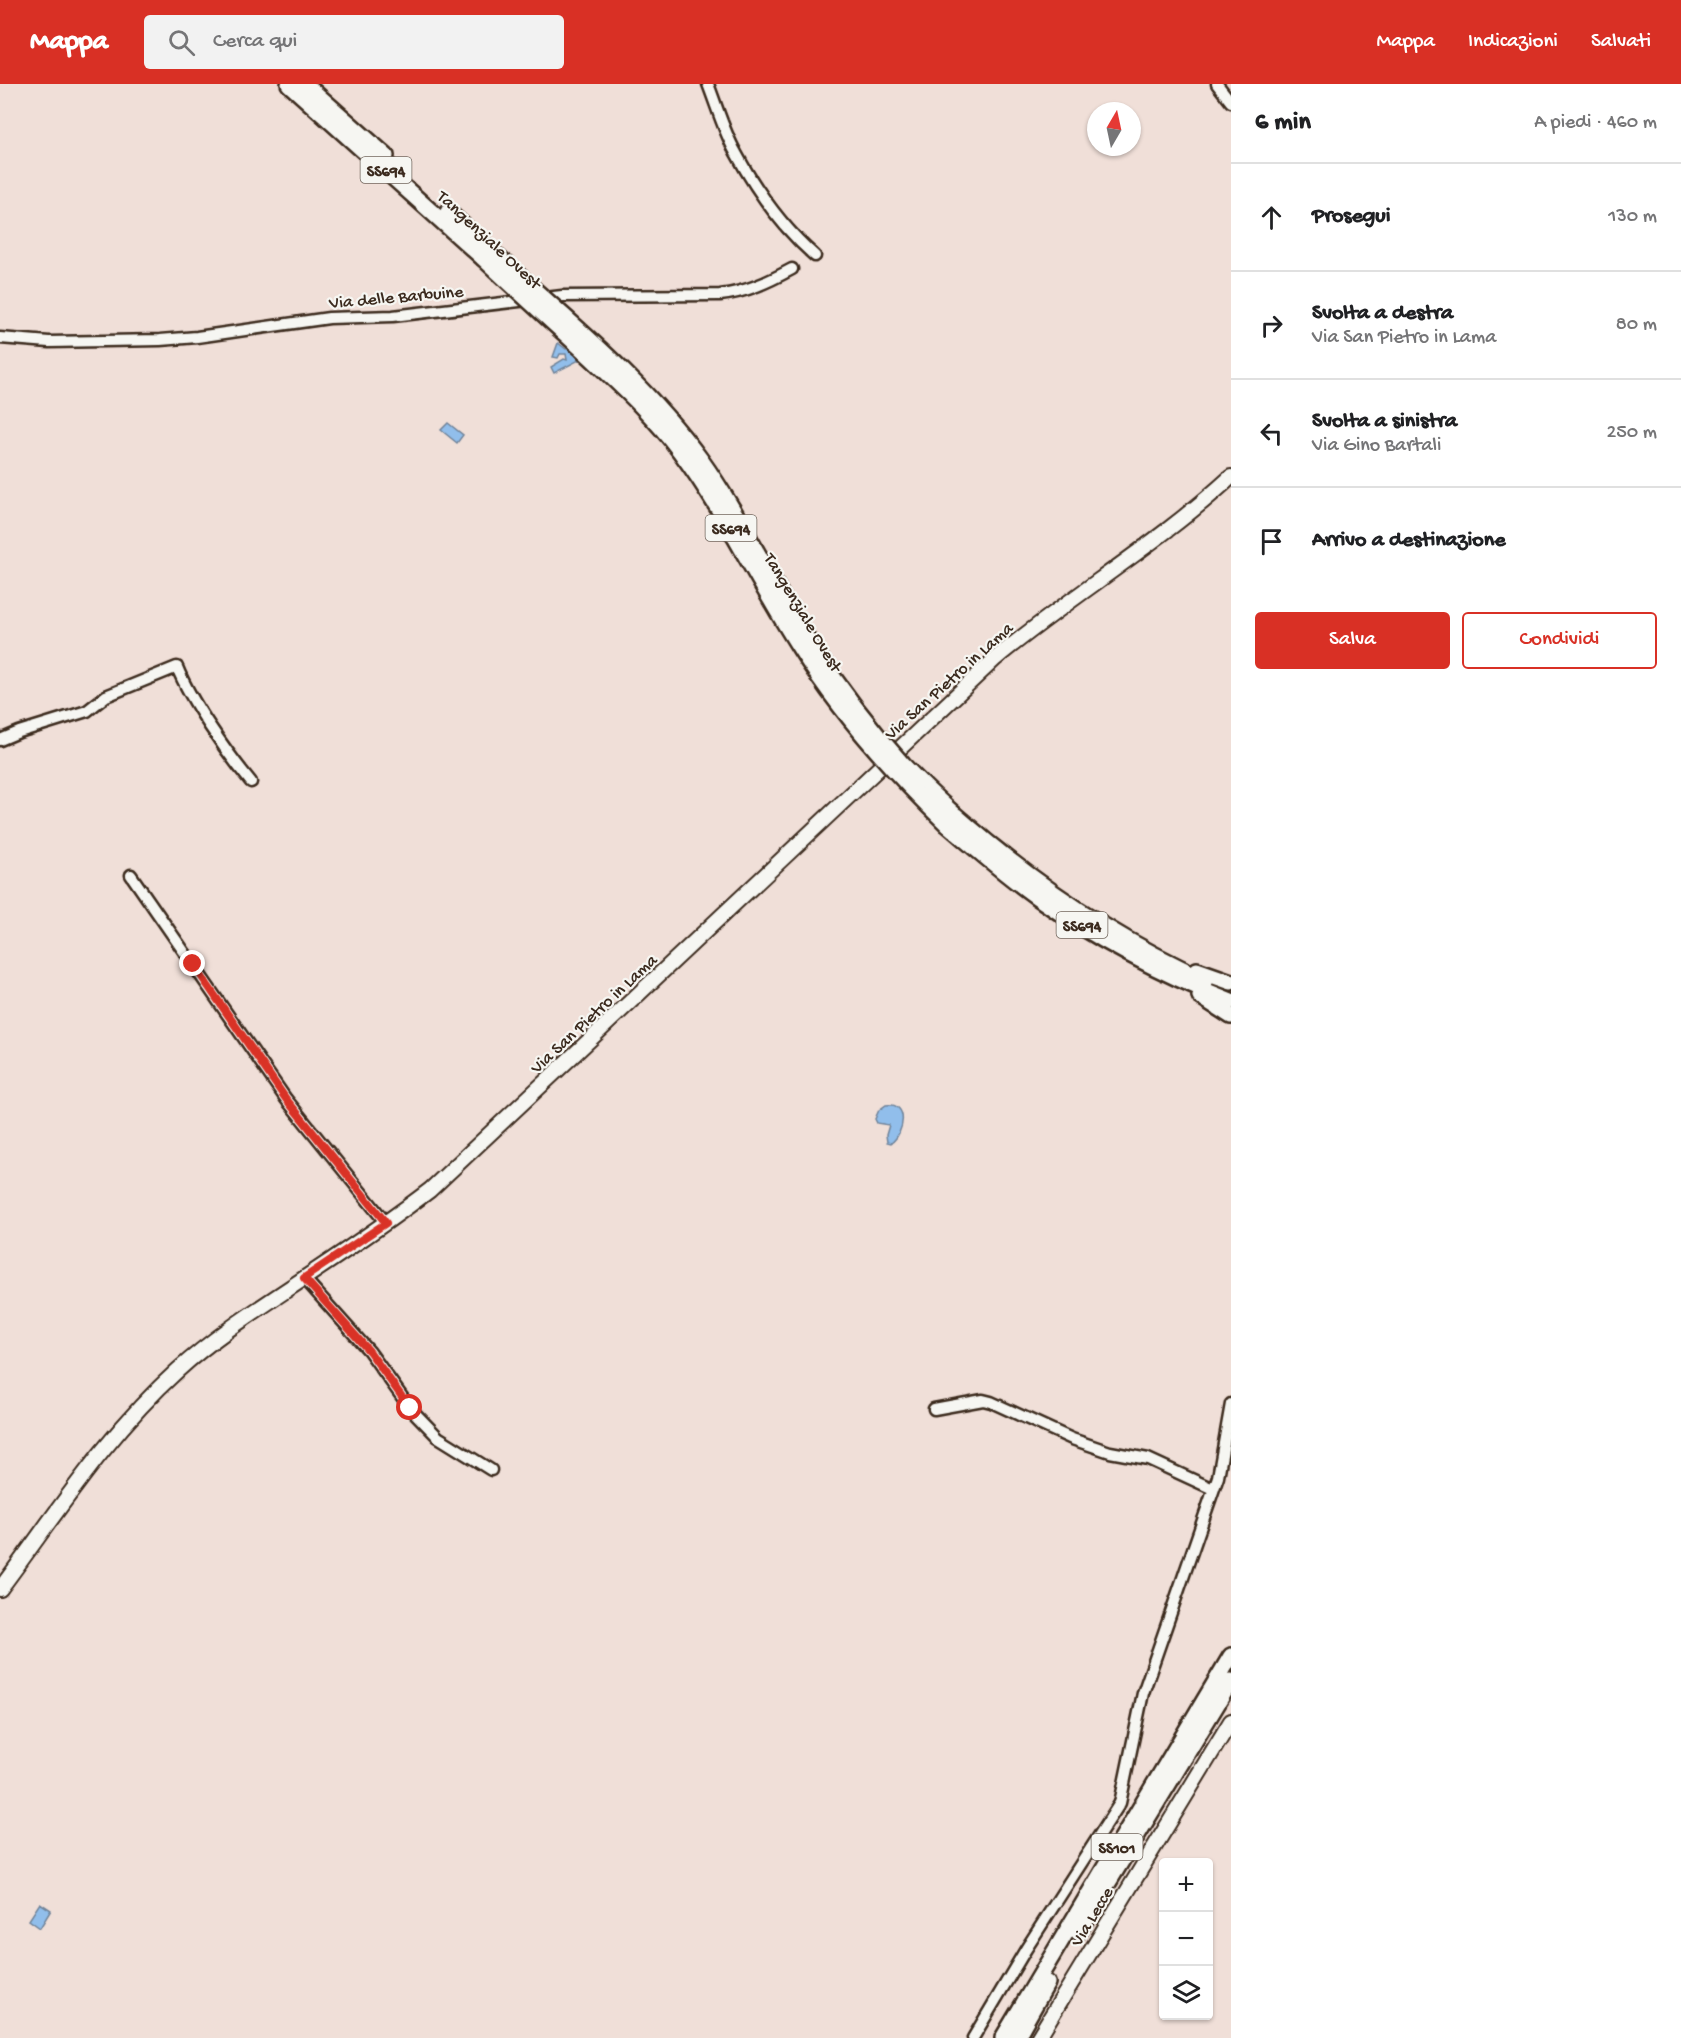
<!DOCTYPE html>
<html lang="it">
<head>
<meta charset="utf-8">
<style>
  :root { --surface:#fff; --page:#f2f2f2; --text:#202124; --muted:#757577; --line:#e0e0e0; --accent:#d93025 }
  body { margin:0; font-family:"Gochi Hand",sans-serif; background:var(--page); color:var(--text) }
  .controls { position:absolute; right:18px; bottom:18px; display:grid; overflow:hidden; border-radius:6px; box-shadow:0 2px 4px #0004 }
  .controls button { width:54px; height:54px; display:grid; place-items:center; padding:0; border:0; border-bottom:2px solid var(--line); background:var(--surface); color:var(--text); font:30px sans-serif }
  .compass { position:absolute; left:1087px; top:18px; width:54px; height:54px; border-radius:50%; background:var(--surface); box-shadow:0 2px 4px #0004; rotate:9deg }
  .stop { position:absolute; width:18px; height:18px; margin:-14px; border:4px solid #d93025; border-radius:50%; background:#fff }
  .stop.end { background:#d93025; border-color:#fff; box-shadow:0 2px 6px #0008 }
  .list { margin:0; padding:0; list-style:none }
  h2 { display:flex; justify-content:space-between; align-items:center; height:78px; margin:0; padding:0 24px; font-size:26px }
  h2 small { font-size:20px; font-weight:400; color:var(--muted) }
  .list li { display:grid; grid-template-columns:39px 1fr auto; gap:18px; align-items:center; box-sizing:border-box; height:108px; padding:0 24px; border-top:2px solid var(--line) }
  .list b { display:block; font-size:22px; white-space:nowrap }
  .list p { margin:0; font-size:20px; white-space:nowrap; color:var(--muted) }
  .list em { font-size:20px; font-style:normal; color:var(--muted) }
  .actions { display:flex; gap:12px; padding:18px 24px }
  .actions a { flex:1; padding:14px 0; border:2px solid var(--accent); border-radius:6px; text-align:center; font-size:21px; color:var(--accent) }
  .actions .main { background:var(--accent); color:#fff }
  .icon { flex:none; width:33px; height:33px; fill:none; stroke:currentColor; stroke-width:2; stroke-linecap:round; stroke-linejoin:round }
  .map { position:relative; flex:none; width:1231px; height:1954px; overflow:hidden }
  header { display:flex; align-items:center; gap:36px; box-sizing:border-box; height:84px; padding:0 30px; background:var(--accent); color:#fff }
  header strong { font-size:28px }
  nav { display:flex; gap:33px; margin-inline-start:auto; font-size:21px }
  .search { width:420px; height:54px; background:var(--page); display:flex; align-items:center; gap:15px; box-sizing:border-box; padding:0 21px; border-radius:6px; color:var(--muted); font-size:22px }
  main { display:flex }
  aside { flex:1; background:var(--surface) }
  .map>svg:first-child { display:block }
  .water { fill:#91beeb; stroke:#6f8399; stroke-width:1.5 }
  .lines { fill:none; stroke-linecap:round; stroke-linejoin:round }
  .minor-casing { stroke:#3b2a1e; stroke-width:15 }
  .major-casing { stroke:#3b2a1e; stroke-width:18 }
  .highway-casing { stroke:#3b2a1e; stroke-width:20 }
  .minor { stroke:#f6f6f2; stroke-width:10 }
  .major { stroke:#f6f6f2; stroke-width:14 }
  .highway { stroke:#f6f6f2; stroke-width:15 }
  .highway-bridge-casing { stroke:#3b2a1e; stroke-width:20; stroke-linecap:butt }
  .highway-bridge { stroke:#f6f6f2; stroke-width:15 }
  .route { stroke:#d93025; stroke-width:8 }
  .labels { text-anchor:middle; stroke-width:4.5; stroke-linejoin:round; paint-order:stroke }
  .shield { fill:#f6f6f2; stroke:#73675e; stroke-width:1.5 }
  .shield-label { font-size:16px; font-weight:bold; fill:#3b2a1e }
  .street-label { font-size:18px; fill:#3b2a1e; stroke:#f6f6f2 }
</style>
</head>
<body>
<header>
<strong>Mappa</strong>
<div class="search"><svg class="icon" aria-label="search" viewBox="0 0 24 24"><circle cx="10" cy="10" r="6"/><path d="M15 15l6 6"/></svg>Cerca qui</div>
<nav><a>Mappa</a><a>Indicazioni</a><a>Salvati</a></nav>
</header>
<main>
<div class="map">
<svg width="1231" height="1954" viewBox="0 0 1231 1954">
  <rect width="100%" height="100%" fill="#f0dfd8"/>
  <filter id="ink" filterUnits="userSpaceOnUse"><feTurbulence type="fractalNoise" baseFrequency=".0167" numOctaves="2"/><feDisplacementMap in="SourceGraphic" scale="12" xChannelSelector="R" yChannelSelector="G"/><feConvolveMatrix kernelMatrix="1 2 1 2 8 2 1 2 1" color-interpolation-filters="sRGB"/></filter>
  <g filter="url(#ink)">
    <g class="water">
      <path d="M558,259L566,265L578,263L589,271L554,289L551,283L564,275L567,276L566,270H560L558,274L553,273Z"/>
      <path d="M448,339L463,351L457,359L441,346Z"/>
      <path d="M886,1021C910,1018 904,1050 891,1059L887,1058L886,1051L889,1041L877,1039L875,1035L879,1026Z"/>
      <path d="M40,1819L51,1826L40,1844L29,1836Z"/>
    </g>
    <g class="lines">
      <g class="minor-casing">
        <g id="minor">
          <path d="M708,0C717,23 724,48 736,69C757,108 782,143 815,172"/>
          <path d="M1217,0L1231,18"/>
          <path d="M0,254L49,258L160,256L197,253L329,234L393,232L562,212L720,211C747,208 768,198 792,185"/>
          <path d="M0,656L19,648L87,627L106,612L177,583C191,618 227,669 251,698"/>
          <path d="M131,791L286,1015L386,1139"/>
          <path d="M304,1194L369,1267L410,1324L438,1353L491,1386"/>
          <path d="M934,1325L983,1316L991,1318L1072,1355L1110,1368L1148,1375L1213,1405"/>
          <path d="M973,1954L1026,1865L1120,1719L1143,1609L1218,1393L1231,1320"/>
        </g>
      </g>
      <g class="major-casing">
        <g id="major">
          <path d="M0,1505C57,1429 107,1350 178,1286C220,1248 268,1219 315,1187C354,1161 392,1135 430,1106L996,574C1072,511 1158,460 1231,393"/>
          <path d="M1038,1954L1231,1637"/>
        </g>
      </g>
      <g class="highway-casing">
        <g id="highway">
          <path d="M289,0L483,174"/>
          <path d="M305,0L386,72"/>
          <path d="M448,128L491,167"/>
          <path d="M955,731C1031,798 1112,854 1206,896"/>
          <path d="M948,741C977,766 1006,791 1037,813C1097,856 1163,890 1231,917"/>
          <path d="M1197,886L1231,898"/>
          <path d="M1200,912L1231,932"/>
          <path d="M1078,1848L1231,1597"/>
          <path d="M1003,1954L1231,1572"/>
          <path d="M1016,1954L1047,1899"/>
        </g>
      </g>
      <use href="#minor" class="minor"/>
      <use href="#major" class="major"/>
      <use href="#highway" class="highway"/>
      <g class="highway-bridge-casing">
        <g id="highway-bridge">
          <path d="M491,167C563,233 642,295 700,375C741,432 770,498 809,558C837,601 868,642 903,681C919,698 937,715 955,731"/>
          <path d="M483,174C516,205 549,235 583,266C617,298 652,329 680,367C726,429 758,499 800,564C841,630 892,687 948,741"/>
        </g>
      </g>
      <use href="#highway-bridge" class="highway-bridge"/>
    </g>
  </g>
  <g class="lines" filter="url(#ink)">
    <path class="route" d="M193,880L286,1015L386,1139L304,1194L369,1267L410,1324"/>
  </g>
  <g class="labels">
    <g class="shield">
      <rect x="360.5" y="73" width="51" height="26" rx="4.5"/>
      <rect x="705.5" y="431" width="51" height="26" rx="4.5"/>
      <rect x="1056.5" y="828" width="51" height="26" rx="4.5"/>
      <rect x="1091.5" y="1750" width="51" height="26" rx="4.5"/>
    </g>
    <g class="shield-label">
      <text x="386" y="92">SS694</text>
      <text x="731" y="450">SS694</text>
      <text x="1082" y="847">SS694</text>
      <text x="1117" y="1769">SS101</text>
    </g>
    <g class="street-label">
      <text transform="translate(490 155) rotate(43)" y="6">Tangenziale Ovest</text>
      <text transform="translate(396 212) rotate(-5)" y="6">Via delle Barbuine</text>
      <text transform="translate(804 528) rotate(59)" y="6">Tangenziale Ovest</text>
      <text transform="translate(948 596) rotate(-42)" y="6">Via San Pietro in Lama</text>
      <text transform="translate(593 929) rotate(-43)" y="6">Via San Pietro in Lama</text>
      <text transform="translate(1091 1832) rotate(-59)" y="6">Via Lecce</text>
    </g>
  </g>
</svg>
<div class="controls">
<button>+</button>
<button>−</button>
<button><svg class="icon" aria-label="layers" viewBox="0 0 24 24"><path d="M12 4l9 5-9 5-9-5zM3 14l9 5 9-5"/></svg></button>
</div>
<svg class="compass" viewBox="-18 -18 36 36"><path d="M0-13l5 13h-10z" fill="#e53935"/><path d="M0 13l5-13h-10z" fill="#757577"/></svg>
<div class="stop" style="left:410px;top:1324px"></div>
<div class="stop end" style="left:193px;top:880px"></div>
</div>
<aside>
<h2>6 min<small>A piedi · 460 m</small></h2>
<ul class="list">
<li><svg class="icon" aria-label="ahead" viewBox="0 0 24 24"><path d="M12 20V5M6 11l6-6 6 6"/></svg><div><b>Prosegui</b></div><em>130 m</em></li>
<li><svg class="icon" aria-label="right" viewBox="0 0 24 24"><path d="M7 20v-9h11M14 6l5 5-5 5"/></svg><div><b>Svolta a destra</b><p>Via San Pietro in Lama</p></div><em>80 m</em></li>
<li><svg class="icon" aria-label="left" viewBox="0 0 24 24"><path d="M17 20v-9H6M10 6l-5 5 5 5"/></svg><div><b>Svolta a sinistra</b><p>Via Gino Bartali</p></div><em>250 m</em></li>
<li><svg class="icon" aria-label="arrive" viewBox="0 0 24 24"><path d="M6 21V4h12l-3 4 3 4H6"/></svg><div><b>Arrivo a destinazione</b></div></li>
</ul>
<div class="actions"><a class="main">Salva</a><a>Condividi</a></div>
</aside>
</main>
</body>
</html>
